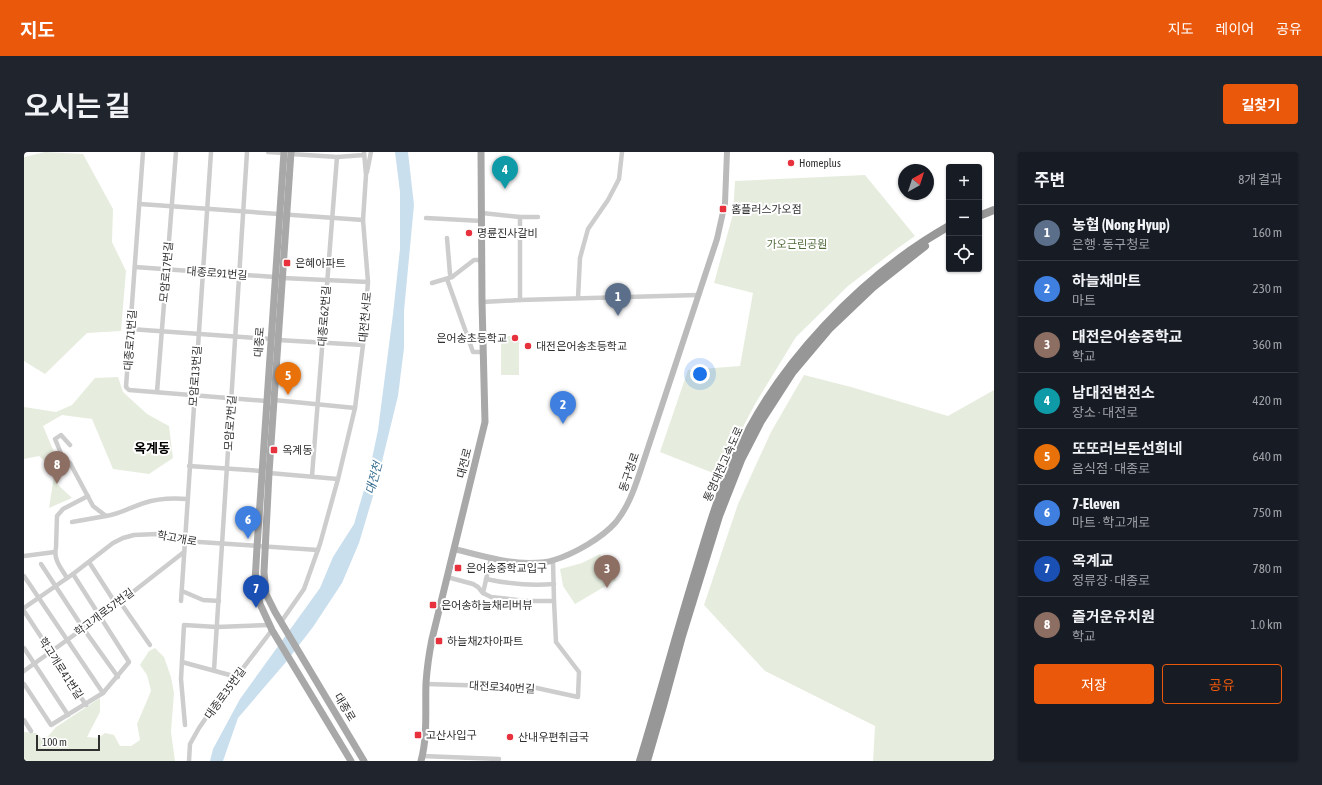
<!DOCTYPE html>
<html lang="ko">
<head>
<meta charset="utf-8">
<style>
  :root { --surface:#171b24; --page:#20242c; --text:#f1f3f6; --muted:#9ea1a6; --line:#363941; --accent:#ea580c }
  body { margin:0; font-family:"Asap Condensed","Noto Sans KR",sans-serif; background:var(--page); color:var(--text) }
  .controls { position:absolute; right:12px; top:12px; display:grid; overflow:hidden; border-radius:4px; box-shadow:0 1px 3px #0004 }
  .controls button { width:36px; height:36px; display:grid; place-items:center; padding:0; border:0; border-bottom:1px solid var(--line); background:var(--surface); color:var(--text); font:20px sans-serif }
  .compass { position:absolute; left:874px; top:12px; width:36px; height:36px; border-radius:50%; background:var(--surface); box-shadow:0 1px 3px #0004; rotate:39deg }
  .scale { position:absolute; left:12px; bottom:10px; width:64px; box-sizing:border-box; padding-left:4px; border:2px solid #303030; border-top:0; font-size:11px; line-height:14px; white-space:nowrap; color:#303030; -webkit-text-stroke:3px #fff; paint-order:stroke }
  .you { position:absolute; left:676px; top:222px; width:14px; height:14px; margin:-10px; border:3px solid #fff; border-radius:50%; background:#1a73e8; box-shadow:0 0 0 6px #1a73e833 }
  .badge { display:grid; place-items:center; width:26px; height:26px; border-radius:50%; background:var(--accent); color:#fff; font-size:13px; font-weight:700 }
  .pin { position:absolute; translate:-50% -33px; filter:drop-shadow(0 1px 2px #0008) }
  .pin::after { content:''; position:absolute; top:21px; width:14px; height:12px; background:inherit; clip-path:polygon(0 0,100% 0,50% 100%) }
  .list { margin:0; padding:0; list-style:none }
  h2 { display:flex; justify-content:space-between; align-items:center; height:52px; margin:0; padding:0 16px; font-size:17px }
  h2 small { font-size:13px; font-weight:400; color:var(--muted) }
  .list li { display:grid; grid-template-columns:26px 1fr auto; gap:12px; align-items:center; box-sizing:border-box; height:56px; padding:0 16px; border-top:1px solid var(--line) }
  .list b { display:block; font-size:15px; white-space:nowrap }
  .list p { margin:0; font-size:13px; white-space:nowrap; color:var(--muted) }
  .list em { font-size:13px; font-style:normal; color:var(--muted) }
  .actions { display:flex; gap:8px; padding:12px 16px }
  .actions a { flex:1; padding:9px 0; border:1px solid var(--accent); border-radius:4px; text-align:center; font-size:14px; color:var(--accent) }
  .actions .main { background:var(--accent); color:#fff }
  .icon { flex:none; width:22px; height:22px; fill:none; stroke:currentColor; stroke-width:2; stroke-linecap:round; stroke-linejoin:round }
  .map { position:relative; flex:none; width:970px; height:609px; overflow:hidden; border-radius:4px }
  header { display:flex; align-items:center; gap:24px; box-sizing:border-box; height:56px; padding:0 20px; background:var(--accent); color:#fff }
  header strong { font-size:19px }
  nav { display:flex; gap:22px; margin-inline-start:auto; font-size:14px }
  .intro { display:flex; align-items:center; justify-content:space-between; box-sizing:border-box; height:96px; padding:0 24px }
  h1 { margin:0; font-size:28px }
  .button { padding:10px 18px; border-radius:4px; background:var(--accent); color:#fff; font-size:14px; font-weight:700 }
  main { display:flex; gap:24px; padding:0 24px }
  aside { flex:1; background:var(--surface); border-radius:4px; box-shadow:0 1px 3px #0004 }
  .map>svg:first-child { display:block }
  .green { fill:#e6edde }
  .water { fill:#cadfed }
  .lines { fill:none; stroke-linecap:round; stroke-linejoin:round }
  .street { stroke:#cdcdcd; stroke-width:4.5 }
  .secondary { stroke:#bababa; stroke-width:6 }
  .primary { stroke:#a8a8a8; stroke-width:7 }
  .highway { stroke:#979797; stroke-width:8 }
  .poi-dot { fill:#e7323e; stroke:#fff; stroke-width:1.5 }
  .labels { text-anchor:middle; stroke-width:4; stroke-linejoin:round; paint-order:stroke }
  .poi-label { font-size:11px; fill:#303030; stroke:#fff; text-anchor:start }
  .park-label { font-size:11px; fill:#526c3c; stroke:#fff }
  .street-label { font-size:11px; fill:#303030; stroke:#fff }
  .water-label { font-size:12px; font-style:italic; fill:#3c7193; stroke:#fff }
  .quarter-label { font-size:13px; font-weight:bold; fill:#000; stroke:#fff }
</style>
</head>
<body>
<header>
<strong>지도</strong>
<nav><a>지도</a><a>레이어</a><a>공유</a></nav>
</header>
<div class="intro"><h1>오시는 길</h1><a class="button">길찾기</a></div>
<main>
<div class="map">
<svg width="970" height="609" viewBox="0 0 970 609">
  <rect width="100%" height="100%" fill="#fff"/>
  <g class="green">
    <path d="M21,0L59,2L89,57L88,90L102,119L97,179L63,181L21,222L0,209V5Z"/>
    <path d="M841,23L891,84L874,96L824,134L772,185L731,252L694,323L636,300L664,218L716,214L729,141L690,131L709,62L711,29Z"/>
    <rect x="477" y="184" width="18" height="39"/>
    <path d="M780,223L827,235L924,264L970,238V609H849L851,574L741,519L680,453L714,352L747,280Z"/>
    <path d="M94,225L99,240L123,262L145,274L149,306L125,322L89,317L68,267L38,263L19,274L35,312L33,332L48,346L25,356L31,318L15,304L0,307V255L32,260L48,253L71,226Z"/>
    <path d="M576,402L592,428L551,452L539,434L536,417L558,411Z"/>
    <path d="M131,496L140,505L147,525L150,541L147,580L151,609H0V580L12,581L20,589L32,575L76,546V560L63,585L74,586L81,581L90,583L96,594H107L116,588L113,572L127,539L123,523L116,513L125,499Z"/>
  </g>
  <path class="water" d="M371,0H384L390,53L380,159V196L374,244L352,334L335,391L318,431L289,475L262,510L214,566L199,609H186L189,597L216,547L296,436L309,405L330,372L345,321L354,278L369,162L376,97V40Z"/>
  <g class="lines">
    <g class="street">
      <path d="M119,0L102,235L105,238L242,249"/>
      <path d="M244,0L260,1"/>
      <path d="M267,2L313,5L340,3"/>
      <path d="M343,20L347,0"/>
      <path d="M116,52L339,68"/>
      <path d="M458,61L496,65H514"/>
      <path d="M402,66L458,69"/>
      <path d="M423,86L426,122L428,125"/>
      <path d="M111,115L251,125"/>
      <path d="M259,126L344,130"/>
      <path d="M423,127L449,200H459"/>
      <path d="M408,131L428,125L450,108H458"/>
      <path d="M554,146L556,106L564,77L584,48L595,27L598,0"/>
      <path d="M496,148V65"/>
      <path d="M458,150L496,148L674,143"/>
      <path d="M106,177L247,187"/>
      <path d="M254,188L339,193"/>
      <path d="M133,240L152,0"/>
      <path d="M250,248L331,256"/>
      <path d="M46,293L37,283L31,287L39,306L46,311L69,354L82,364C96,362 107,355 120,351C135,346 148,346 163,347"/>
      <path d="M165,314L238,319"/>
      <path d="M245,321L314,327"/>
      <path d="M288,324L313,5"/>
      <path d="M48,370L82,364"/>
      <path d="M0,404L31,400"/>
      <path d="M65,410L92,452"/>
      <path d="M17,412L59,476L94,525"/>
      <path d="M0,424L79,541"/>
      <path d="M423,425L449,432L454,435L459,441L467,445L503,449H530L529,409"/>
      <path d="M43,426C37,416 29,407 32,396L33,364L39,357L64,344"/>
      <path d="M462,427C485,432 507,434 530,432"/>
      <path d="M158,439L179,448L195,449"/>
      <path d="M459,441L467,406"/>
      <path d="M157,449L187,0"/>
      <path d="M96,450L126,493"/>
      <path d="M0,456L49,422L89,391L99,386L110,383L133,382L160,389L294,398"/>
      <path d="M0,459L62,553"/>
      <path d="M257,470L280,437L296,392L314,327L331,256L339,193L344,130L339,68L342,23L340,0"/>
      <path d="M0,496L44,563"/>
      <path d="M158,510L213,525"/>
      <path d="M190,518L223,0"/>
      <path d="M0,519L96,450L160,400"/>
      <path d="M0,532L27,573L79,541L105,510L49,422"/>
      <path d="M402,532L508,535L554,545L555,520L532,490L530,449"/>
      <path d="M0,568L7,579"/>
      <path d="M161,573L157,527L160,473L193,475L246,473"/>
      <path d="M398,604L475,607"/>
      <path d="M165,609L166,592L175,576L188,557L248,478"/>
    </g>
    <path class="secondary" d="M430,397C455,403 480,411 505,411C513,411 523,411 530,408C550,402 578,386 592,370C604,355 610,338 616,320L693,87L701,51L703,0"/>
    <g class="primary">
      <path d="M260,0L233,395L231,430L236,452L248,478L327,609"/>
      <path d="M267,0L245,321L240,420L242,442L251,460L340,609"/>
      <path d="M397,609C404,583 401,557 402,531C403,516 405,502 408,487L461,270L458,150L457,0"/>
    </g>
    <g class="highway">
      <path d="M955,64L970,58"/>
      <path d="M616,609C636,544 653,479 673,415C684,378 695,341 711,306C752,213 837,124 925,74"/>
      <path d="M623,609L639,554L658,484L695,364L717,308L737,269L768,221L806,176L849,135L901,94"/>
    </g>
  </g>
  <g class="poi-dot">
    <circle cx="767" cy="11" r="4"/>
    <rect x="695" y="53" width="8" height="8" rx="2"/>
    <circle cx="445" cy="81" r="4"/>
    <rect x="259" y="107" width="8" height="8" rx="2"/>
    <circle cx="491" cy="186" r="4"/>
    <circle cx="504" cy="194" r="4"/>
    <rect x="246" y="294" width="8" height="8" rx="2"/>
    <rect x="430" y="412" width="8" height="8" rx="2"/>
    <rect x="405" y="449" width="8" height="8" rx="2"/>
    <rect x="411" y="485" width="8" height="8" rx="2"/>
    <rect x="390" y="579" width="8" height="8" rx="2"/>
    <circle cx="486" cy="585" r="4"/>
  </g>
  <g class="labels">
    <g class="poi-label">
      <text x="775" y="15">Homeplus</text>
      <text x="707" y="61">홈플러스가오점</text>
      <text x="453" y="85">명륜진사갈비</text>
      <text x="271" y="115">은혜아파트</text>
      <text x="483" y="190" text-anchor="end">은어송초등학교</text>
      <text x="512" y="198">대전은어송초등학교</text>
      <text x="258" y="302">옥계동</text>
      <text x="442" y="420">은어송중학교입구</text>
      <text x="417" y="457">은어송하늘채리버뷰</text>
      <text x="423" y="493">하늘채2차아파트</text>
      <text x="402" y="587">고산사입구</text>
      <text x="494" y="589">산내우편취급국</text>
    </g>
    <g class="park-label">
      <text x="773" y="96">가오근린공원</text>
    </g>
    <g class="street-label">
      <text transform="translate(142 120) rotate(-85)" y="4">모암로17번길</text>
      <text transform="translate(193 121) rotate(4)" y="4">대종로91번길</text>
      <text transform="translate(300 164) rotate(-86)" y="4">대종로62번길</text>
      <text transform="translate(341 165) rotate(-85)" y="4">대전천서로</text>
      <text transform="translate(106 188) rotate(-86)" y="4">대종로71번길</text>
      <text transform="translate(235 190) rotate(-86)" y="4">대종로</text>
      <text transform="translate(171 224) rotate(-86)" y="4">모암로13번길</text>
      <text transform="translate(206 271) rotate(-86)" y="4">모암로7번길</text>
      <text transform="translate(440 311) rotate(-76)" y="4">대전로</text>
      <text transform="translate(699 312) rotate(-66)" y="4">통영대전고속도로</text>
      <text transform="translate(605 320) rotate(-71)" y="4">동구청로</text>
      <text transform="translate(153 386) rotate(10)" y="4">학고개로</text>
      <text transform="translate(80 460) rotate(-37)" y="4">학고개로57번길</text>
      <text transform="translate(37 516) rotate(57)" y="4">학고개로41번길</text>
      <text transform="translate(478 535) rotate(3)" y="4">대전로340번길</text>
      <text transform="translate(201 541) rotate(-54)" y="4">대종로35번길</text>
      <text transform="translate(321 555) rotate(59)" y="4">대종로</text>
    </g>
    <g class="water-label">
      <text transform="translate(350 326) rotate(-75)" y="4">대전천</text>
    </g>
    <g class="quarter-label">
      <text x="128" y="301">옥계동</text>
    </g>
  </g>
</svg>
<div class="controls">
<button>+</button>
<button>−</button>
<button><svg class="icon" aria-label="locate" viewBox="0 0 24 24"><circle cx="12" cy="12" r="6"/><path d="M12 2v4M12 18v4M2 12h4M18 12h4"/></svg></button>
</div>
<svg class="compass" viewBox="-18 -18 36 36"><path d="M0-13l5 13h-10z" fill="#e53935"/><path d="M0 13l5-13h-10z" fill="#9ea1a6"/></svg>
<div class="scale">100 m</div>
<div class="you"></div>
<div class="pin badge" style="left:594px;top:164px;background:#5c6f8a">1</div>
<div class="pin badge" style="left:539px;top:272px;background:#3f7fe0">2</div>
<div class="pin badge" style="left:583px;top:436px;background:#8d6e63">3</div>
<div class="pin badge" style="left:481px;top:37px;background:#0f9aa8">4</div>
<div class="pin badge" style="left:264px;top:243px;background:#e8710a">5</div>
<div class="pin badge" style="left:224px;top:387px;background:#3f7fe0">6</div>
<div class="pin badge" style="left:232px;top:456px;background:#1a4fb4">7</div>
<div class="pin badge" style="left:33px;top:332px;background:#8d6e63">8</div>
</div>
<aside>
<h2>주변<small>8개 결과</small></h2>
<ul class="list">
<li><span class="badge" style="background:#5c6f8a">1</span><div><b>농협 (Nong Hyup)</b><p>은행 · 동구청로</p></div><em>160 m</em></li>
<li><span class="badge" style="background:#3f7fe0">2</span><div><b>하늘채마트</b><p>마트</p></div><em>230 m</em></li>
<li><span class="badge" style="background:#8d6e63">3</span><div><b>대전은어송중학교</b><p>학교</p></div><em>360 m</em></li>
<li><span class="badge" style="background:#0f9aa8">4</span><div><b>남대전변전소</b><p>장소 · 대전로</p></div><em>420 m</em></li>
<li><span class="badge" style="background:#e8710a">5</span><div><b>또또러브돈선희네</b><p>음식점 · 대종로</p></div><em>640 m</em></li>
<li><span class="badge" style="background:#3f7fe0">6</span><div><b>7-Eleven</b><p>마트 · 학고개로</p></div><em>750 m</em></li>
<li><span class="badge" style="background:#1a4fb4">7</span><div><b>옥계교</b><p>정류장 · 대종로</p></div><em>780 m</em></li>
<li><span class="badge" style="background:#8d6e63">8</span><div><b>즐거운유치원</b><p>학교</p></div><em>1.0 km</em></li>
</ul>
<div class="actions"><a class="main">저장</a><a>공유</a></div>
</aside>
</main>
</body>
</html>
